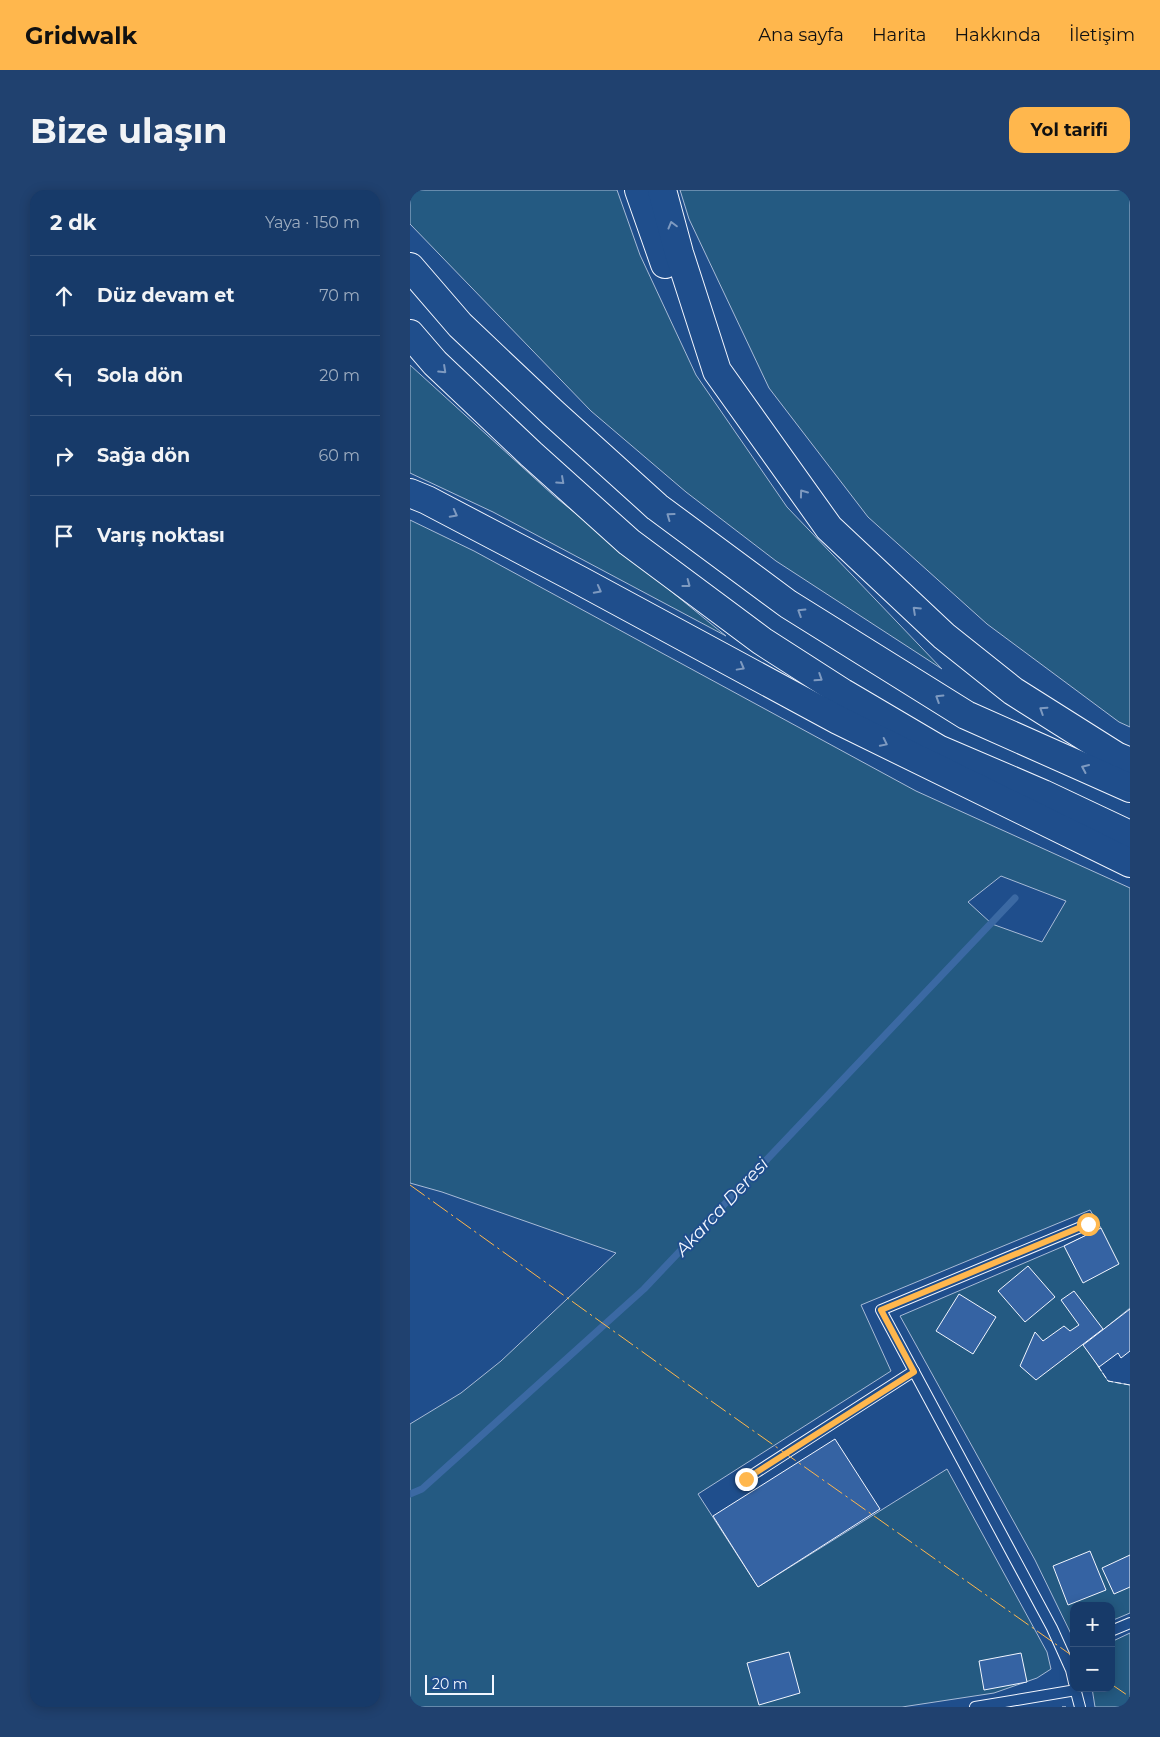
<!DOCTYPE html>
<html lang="tr">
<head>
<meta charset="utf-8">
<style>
  :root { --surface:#173a69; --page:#20416f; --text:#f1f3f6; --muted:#9eadc0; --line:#36547d; --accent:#ffb74d }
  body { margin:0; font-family:Montserrat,sans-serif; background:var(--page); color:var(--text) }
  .controls { position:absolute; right:15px; bottom:15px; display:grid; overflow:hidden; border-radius:10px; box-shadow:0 2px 12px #0003 }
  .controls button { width:45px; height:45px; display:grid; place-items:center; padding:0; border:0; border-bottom:1px solid var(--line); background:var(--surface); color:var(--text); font:25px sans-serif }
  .scale { position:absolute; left:15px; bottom:12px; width:69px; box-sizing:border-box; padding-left:5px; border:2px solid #f2f6ff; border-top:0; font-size:14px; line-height:18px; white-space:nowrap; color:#f2f6ff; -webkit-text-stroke:4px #1f4e8c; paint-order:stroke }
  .stop { position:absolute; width:15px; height:15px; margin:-11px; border:4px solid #ffb74d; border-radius:50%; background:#fff }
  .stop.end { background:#ffb74d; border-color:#fff; box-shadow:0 1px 5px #0008 }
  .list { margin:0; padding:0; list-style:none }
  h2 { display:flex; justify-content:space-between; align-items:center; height:65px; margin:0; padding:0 20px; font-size:21px }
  h2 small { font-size:16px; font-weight:400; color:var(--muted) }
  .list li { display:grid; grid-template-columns:32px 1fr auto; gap:15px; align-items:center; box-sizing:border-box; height:80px; padding:0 20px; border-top:1px solid var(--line) }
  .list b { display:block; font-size:19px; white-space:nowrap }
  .list em { font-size:16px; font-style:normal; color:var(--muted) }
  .icon { flex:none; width:28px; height:28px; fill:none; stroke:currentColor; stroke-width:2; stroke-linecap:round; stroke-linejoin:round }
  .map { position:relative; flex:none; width:720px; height:1517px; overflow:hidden; border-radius:15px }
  header { display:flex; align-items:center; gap:30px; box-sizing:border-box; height:70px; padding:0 25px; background:var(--accent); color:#111 }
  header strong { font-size:24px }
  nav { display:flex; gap:28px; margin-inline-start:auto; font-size:18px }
  .intro { display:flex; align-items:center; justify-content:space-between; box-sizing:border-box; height:120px; padding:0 30px }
  h1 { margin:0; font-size:35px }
  .button { padding:12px 22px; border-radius:15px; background:var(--accent); color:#111; font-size:18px; font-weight:700 }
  main { display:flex; gap:30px; padding:0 30px }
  aside { flex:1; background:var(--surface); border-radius:15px; box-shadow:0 2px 12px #0003 }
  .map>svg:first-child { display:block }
  .green { fill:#245a82; stroke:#a8bbd7; fill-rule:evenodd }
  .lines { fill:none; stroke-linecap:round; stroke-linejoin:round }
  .stream { stroke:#3b69a3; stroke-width:7 }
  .building { fill:#3563a3; stroke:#f2f6ff }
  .lane-casing { stroke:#f2f6ff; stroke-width:12 }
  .highway-casing { stroke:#f2f6ff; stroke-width:30 }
  .lane { stroke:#1f4e8c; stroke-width:10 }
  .highway { stroke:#1f4e8c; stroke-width:28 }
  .fence { stroke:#f2f6ff; stroke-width:1; stroke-dasharray:6 2.5; stroke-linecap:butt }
  .power { stroke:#ffb74d; stroke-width:1; stroke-dasharray:18 4 2.5 4; stroke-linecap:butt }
  .oneway { stroke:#7e9ac0 }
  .route { stroke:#ffb74d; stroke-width:6 }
  .labels { text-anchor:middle; stroke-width:4; stroke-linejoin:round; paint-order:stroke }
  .water-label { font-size:18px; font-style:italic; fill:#f2f6ff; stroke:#1f4e8c }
</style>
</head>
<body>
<header>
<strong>Gridwalk</strong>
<nav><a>Ana sayfa</a><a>Harita</a><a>Hakkında</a><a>İletişim</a></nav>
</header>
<div class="intro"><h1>Bize ulaşın</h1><a class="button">Yol tarifi</a></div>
<main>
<aside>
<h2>2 dk<small>Yaya · 150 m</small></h2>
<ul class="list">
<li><svg class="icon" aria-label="ahead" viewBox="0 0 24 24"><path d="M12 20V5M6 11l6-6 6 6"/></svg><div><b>Düz devam et</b></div><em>70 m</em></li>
<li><svg class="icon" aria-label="left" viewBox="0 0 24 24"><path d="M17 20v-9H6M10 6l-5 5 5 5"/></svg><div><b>Sola dön</b></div><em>20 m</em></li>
<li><svg class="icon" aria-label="right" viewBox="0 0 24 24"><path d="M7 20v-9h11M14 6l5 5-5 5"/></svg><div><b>Sağa dön</b></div><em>60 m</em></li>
<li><svg class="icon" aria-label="arrive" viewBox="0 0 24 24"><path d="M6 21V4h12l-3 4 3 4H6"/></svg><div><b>Varış noktası</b></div></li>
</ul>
</aside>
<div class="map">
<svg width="720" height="1517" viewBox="0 0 720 1517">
  <rect width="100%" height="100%" fill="#1f4e8c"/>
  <g class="green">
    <path d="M0,0H207L230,65L286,185L377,317L532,479L366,371L276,302L181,221L0,34Z"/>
    <path d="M270,0H720V537L709,532L577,434L458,327L359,198L279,29Z"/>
    <path d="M0,175L143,305L316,446L83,322L0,283Z"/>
    <path d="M0,330L64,361L506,601L720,698V1118L674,1155L698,1191L720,1195V1423L701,1431V1416H664L663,1448L625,1370L490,1126L654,1056L691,1038L680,1020L451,1115L481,1181L288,1304L348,1397L537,1279L637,1462L641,1479L627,1488L584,1503L492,1517H0V1234L51,1203L91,1171L206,1063L32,1002L0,993ZM591,686L656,711L632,752L582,734L558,712Z"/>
    <path d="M720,1443V1517H685L682,1498H701V1452Z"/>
  </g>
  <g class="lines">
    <path class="stream" d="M0,1304L12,1299L234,1099L605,708"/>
  </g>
  <g class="building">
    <path d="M691,1038L709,1074L673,1093L654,1056Z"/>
    <path d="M618,1076L645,1107L615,1132L588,1101Z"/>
    <path d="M664,1101L693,1139L626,1190L610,1176L625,1142L633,1151L654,1136L660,1141L669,1135L651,1110Z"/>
    <path d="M549,1104L586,1127L563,1164L526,1141Z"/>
    <path d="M720,1119V1161L711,1168L708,1163L689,1177L673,1155Z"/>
    <path d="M425,1249L470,1319L348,1397L303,1326Z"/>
    <path d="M680,1361L696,1400L658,1415L643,1376Z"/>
    <path d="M720,1365V1397L704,1404L692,1378Z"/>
    <path d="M379,1462L390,1503L349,1515L337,1473Z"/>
    <path d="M611,1463L617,1492L574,1500L569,1471Z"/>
  </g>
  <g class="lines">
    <g class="lane-casing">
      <g id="lane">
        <path d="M336,1289L504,1181"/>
        <path d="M701,1441L720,1433"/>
        <path d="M664,1493L661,1480L642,1438L471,1120L678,1034"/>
        <path d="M665,1498L670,1517"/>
        <path d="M565,1517L666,1500"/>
      </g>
    </g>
    <g class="highway-casing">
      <g id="highway">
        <path d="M229,0L255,74"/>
        <path d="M252,0L269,63L307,181L419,338L534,446L603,501L706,566L720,572"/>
        <path d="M0,77L50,135L143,223L247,317L378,414L556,525L720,598"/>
        <path d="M0,144L25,173L121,264L219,352L352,451L433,503L528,559L633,604L720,645"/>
        <path d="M0,303L17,310L171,391L428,530L720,673"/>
      </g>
    </g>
    <use href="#lane" class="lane"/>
    <use href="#highway" class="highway"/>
    <g class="fence">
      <path d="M688,1176L698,1191L720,1195"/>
      <path d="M652,1517H656"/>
    </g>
    <g class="power">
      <path d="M0,995L294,1206L664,1467"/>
      <path d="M701,1494L720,1507"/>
    </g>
  </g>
  <defs><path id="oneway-chevron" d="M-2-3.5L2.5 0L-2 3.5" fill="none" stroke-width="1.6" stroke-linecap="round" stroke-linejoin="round" transform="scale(1.25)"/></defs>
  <g class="oneway">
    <use href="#oneway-chevron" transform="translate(262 35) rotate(-105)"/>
    <use href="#oneway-chevron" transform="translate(33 180) rotate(43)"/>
    <use href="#oneway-chevron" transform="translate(151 291) rotate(42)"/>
    <use href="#oneway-chevron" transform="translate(393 303) rotate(-126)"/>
    <use href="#oneway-chevron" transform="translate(44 324) rotate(28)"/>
    <use href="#oneway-chevron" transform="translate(260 326) rotate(-144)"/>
    <use href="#oneway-chevron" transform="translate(277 394) rotate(37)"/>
    <use href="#oneway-chevron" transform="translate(188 400) rotate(28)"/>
    <use href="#oneway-chevron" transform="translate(506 420) rotate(-137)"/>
    <use href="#oneway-chevron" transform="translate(391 422) rotate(-148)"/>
    <use href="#oneway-chevron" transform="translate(331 477) rotate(29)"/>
    <use href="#oneway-chevron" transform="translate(409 488) rotate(33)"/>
    <use href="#oneway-chevron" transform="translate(529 508) rotate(-148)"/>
    <use href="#oneway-chevron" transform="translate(633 520) rotate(-147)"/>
    <use href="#oneway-chevron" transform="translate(474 553) rotate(26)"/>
    <use href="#oneway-chevron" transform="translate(675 578) rotate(-156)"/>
  </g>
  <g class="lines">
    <path class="route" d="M336,1289L504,1182L471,1120L678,1034"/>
  </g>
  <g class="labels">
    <g class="water-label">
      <text transform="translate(312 1017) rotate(-47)" y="6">Akarca Deresi</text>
    </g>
  </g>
</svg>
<div class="controls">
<button>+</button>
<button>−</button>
</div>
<div class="scale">20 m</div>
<div class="stop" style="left:678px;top:1034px"></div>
<div class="stop end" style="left:336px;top:1289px"></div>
</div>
</main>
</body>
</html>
